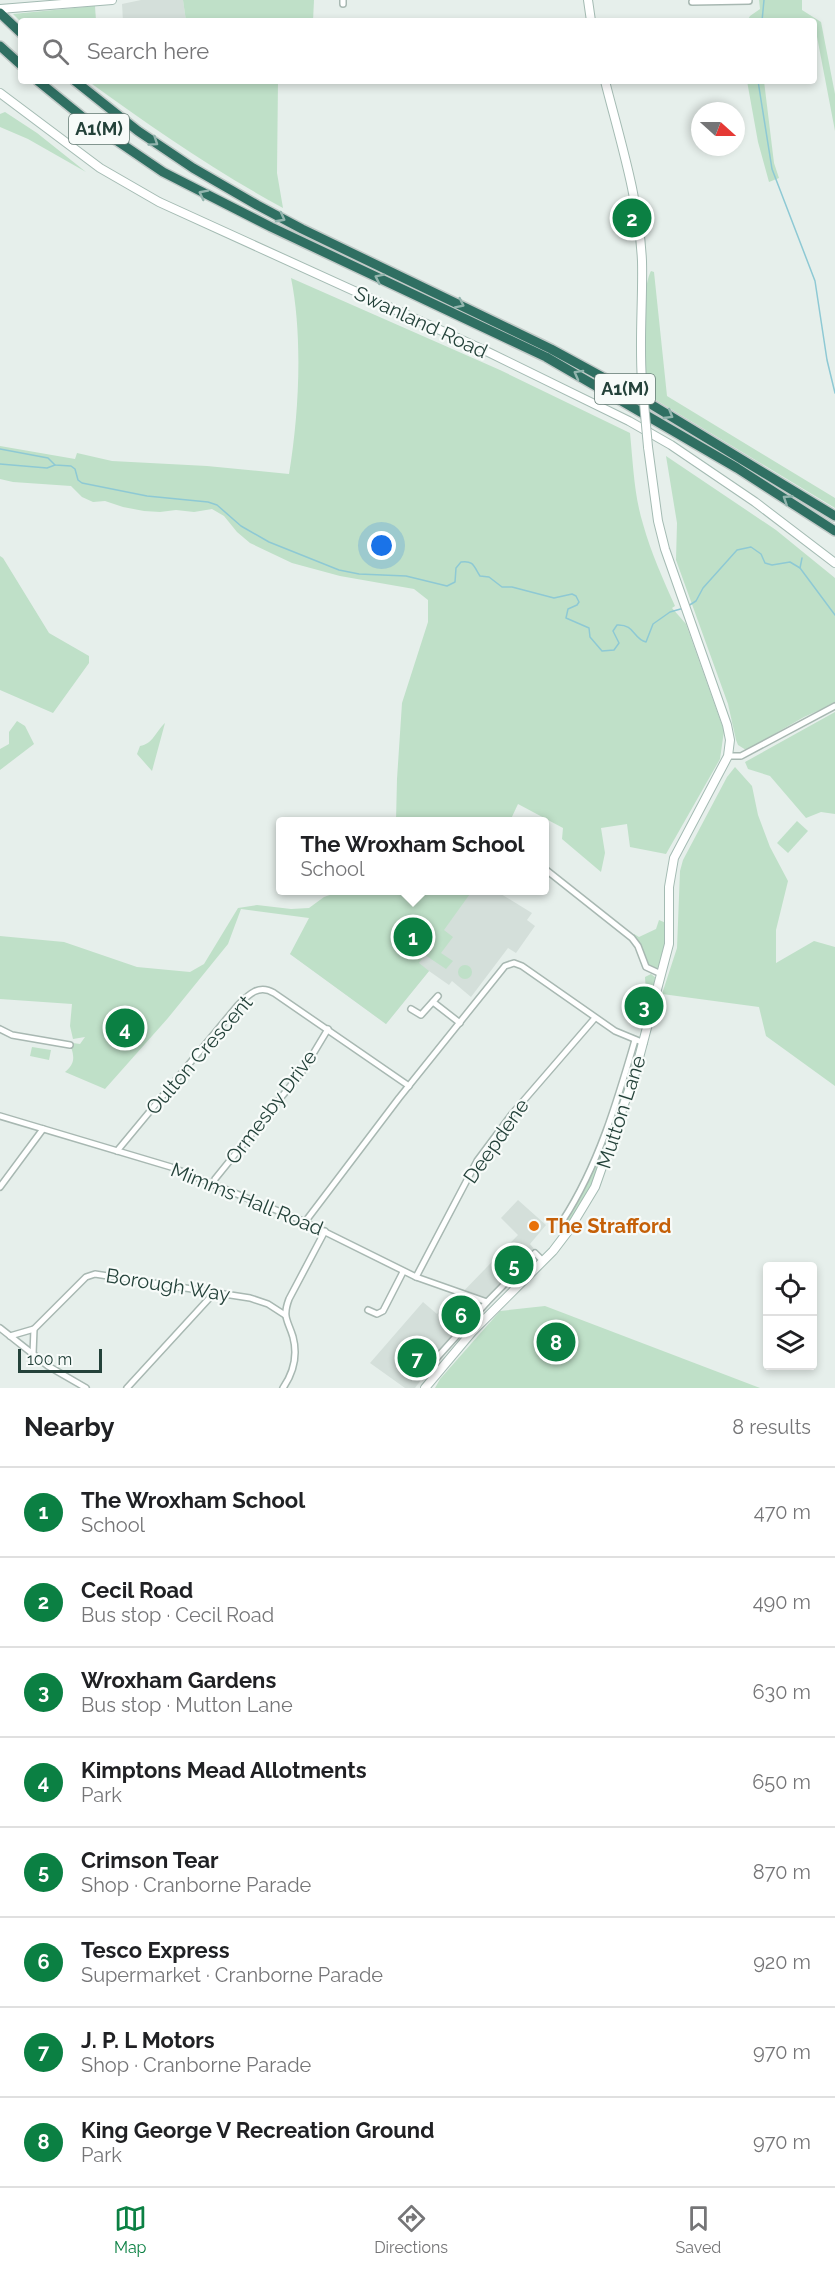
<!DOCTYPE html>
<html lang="en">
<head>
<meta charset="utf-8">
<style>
  :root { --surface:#fff; --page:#f6f6f6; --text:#202124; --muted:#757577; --line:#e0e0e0; --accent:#0b8043 }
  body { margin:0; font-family:Raleway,sans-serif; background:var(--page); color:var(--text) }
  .controls { position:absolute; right:18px; bottom:18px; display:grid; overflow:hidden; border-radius:6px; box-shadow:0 3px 9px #0003 }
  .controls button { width:54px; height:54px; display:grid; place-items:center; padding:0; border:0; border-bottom:2px solid var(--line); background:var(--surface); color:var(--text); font:30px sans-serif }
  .compass { position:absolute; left:691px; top:102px; width:54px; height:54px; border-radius:50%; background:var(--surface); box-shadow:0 3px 9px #0003; rotate:111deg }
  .scale { position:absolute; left:18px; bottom:15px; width:84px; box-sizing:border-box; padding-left:6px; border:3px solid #24423a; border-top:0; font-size:16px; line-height:21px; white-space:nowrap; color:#24423a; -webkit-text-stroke:4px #f7fbf9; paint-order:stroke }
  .you { position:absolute; left:382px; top:546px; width:21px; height:21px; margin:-15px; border:4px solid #fff; border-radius:50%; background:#1a73e8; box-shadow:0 0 0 9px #1a73e833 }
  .badge { display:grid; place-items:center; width:39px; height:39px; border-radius:50%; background:var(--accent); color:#fff; font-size:20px; font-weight:700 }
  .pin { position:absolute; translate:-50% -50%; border:3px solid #fff; box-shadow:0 2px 6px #0006 }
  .popup { position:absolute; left:276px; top:817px; width:273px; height:78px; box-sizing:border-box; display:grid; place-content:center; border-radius:6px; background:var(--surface); filter:drop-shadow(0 2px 4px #0005); font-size:20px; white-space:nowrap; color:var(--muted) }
  .popup b { font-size:22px; color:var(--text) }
  .popup::after { content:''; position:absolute; left:50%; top:100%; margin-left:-12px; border:12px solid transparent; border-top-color:var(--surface) }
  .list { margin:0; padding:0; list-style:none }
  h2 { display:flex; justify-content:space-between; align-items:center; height:78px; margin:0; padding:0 24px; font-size:26px }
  h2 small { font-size:20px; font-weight:400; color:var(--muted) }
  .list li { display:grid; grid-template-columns:39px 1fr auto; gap:18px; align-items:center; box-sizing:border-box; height:90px; padding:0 24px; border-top:2px solid var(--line) }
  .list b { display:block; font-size:22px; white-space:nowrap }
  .list p { margin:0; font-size:20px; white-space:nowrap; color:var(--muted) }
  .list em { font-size:20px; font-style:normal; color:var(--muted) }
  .icon { flex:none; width:33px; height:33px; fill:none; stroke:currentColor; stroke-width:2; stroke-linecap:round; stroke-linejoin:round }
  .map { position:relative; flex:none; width:835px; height:1388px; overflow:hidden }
  .search { position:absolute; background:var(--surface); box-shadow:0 3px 9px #0003; left:18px; right:18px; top:18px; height:66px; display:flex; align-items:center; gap:15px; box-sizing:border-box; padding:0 21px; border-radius:6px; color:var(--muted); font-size:22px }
  .sheet { height:798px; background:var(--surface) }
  nav { display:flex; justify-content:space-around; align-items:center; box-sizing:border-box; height:84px; border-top:2px solid var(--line); background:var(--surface); font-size:16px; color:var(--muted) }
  nav a { display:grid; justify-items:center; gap:3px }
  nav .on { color:var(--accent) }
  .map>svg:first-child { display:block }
  .built { fill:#d4dfda }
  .green { fill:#bfe0c8 }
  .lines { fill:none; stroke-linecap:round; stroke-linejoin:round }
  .stream { stroke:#8ec9d4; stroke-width:1.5 }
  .street-casing { stroke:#a8b8b2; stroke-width:8 }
  .secondary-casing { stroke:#a4bbb3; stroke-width:10 }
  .highway-casing { stroke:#c2cac8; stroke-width:12 }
  .street { stroke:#fff; stroke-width:5 }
  .secondary { stroke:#fff; stroke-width:8 }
  .highway { stroke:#2f6f62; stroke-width:9 }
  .secondary-bridge-casing { stroke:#a4bbb3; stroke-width:10; stroke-linecap:butt }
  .secondary-bridge { stroke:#fff; stroke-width:8 }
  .oneway { stroke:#93b5ae }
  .food-dot { fill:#e8710a; stroke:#f7fbf9; stroke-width:2 }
  .labels { text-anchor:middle; stroke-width:4.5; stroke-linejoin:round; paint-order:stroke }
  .shield { fill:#f7fbf9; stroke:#637a73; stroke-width:1.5 }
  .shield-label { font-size:18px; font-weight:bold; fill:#24423a }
  .street-label { font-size:20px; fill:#24423a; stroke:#f7fbf9 }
  .food-label { font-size:20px; font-weight:bold; fill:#c56008; stroke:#f7fbf9; text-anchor:start }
</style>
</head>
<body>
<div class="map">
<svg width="835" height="1388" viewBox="0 0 835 1388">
  <rect width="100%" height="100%" fill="#e6efeb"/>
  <g class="built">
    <path d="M141,0H183L186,21H123L122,4Z"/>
    <path d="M358,891H496L532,913L527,920L535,926L516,953L508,948L471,997L452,981L449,985L429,971L386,1024L290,954Z"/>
    <path d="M518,1200L546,1225L530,1244L535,1250L477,1307L423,1368L427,1372L415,1388H405L370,1363L423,1302L437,1314L450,1300L454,1301L518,1235L501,1218Z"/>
  </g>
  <g class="green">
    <path d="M183,0H314L313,21H186Z"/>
    <path d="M759,0H802V10L821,22L835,94V131L814,21H747L750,16L760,9Z"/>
    <path d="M95,6L96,21L21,22L13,14Z"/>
    <path d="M88,81H278L277,173L283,208C213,170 153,128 88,81Z"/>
    <path d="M747,81H764L774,163L779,178L769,182L758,142Z"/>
    <path d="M5,112L37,133L86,172L28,139L0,127V114Z"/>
    <path d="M651,271L654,272L667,396L835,498V508L646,394C645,369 640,291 651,271Z"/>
    <path d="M291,278L500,370L630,433C633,463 634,495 643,524C651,553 663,579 675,606L672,608L686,624L724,731L720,759L666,854L630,847L627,824L601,828L605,853L601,872L562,839L563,828L518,804L510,821H396L397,779L402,703L428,622V600L414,589L340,576L292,563L250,543L237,532L224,516L212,509L194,512L176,510L160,512L144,511L123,507L105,501L93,502L82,497L71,486L13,482L0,479V446L75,459L77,453L112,461L207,466L289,474C299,415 303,336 291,278Z"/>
    <path d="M666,456L776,530L835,578V703L804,717L746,750L738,745L736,740L728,704L676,560L677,523Z"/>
    <path d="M0,556L3,558L49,633L89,656V663L53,713L0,690Z"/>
    <path d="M835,712V814L821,812L806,818L770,776L748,769L745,762Z"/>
    <path d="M17,721L25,726L34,744L0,770V749L9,744V732Z"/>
    <path d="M165,723L152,771L137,754L140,746C153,744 156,731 165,723Z"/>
    <path d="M735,767L752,786L758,815L770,847L788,881L776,930V963L814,941L835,947V1086L766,1036L759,1007L662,994L677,948L680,871L683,860L727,777Z"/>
    <path d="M797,821L808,831L788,853L777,843Z"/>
    <path d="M341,891H472L444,930L453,937L441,953L453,961L446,969L425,955L419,963L429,971L386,1024L290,954L309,918L241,909L228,944L168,1018L105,1089L65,1072C74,1064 75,1059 71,1047L73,1043L80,1044L85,1037L73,1039L70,1026L72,1004L0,999V936L64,942L137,967L190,972L204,964L238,908L257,905L291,909L309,908L324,897Z"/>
    <path d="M659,920L666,923L667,938L659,967L656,969L649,966L633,936L634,934L639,937L656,929Z"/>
    <circle cx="465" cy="972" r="7"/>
    <path d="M651,974L656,978L651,997H649L646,993L645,977Z"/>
    <path d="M32,1047L51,1050L49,1060L30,1056Z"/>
    <path d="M628,1071L632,1072L595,1180L569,1224H566V1220L593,1171Z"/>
    <path d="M545,1306L760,1388H435L440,1379L500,1311Z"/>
  </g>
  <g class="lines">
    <g class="stream">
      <path d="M762,21L764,0"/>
      <path d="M758,81L772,169L815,281L827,360L835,393"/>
      <path d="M0,449L48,458L55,465L71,466L75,469L78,480L82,483L147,496L208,502L217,505L241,526L269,542L339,570L359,574L406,576L447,586L455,582L456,568L461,562C474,560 474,567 480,576L489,577L502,587H512L554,598L572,594L576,596L579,602L577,605L568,609L566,618L589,628L590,637L602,651L614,650L619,643L613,631L617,625C635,624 633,639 646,642L653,624L670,612L684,608"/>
      <path d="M0,464L47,468L55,465"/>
      <path d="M800,568L802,558"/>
      <path d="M688,606L696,601L703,588L737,550L751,547L761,554L765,563L772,565L790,562L800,568L835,615"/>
    </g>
    <g class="street-casing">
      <g id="street">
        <path d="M692,2L749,1"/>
        <path d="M343,4V0"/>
        <path d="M728,756H741L835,706"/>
        <path d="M545,869L632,938L638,946L646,967L661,974"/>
        <path d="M433,1002L460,1023"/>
        <path d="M411,1009L421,1015L438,996"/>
        <path d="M0,1029L12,1035L70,1045"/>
        <path d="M0,1116L171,1167L305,1222L416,1277L487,1302"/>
        <path d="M117,1151L238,1005C249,994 259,984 274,993L409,1086"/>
        <path d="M213,1185L215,1179L304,1069L328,1029"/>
        <path d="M0,1187L43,1129"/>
        <path d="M305,1222L399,1098L505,966L514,963L522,966L615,1031L644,1043"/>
        <path d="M569,1230L563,1226V1220C598,1166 617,1102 635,1040"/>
        <path d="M416,1277L477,1161L512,1114L595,1018"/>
        <path d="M368,1310L377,1314L383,1311L403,1272"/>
        <path d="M0,1328L48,1366L86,1388"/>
        <path d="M10,1336L34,1329L86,1277L95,1274L250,1298L268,1304L285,1315"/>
        <path d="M33,1354L34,1329"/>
        <path d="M437,1373L432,1368L433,1362L487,1302L535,1253L543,1261"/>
        <path d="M127,1388L215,1292"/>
        <path d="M283,1388C294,1372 298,1356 293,1337C288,1320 282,1318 289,1299L325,1231"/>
      </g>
    </g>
    <g class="secondary-casing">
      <g id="secondary">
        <path d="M588,0L591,21"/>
        <path d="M0,9L112,0"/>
        <path d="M605,81C620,140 639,199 642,261C643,301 639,341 642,381"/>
        <path d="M0,93L100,168L159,202L486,351L629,421L671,445L755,502L835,563"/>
        <path d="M425,1388L472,1332L553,1251L569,1230L595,1187L635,1073L669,944V887L674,858L728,756L730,740L727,725L665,549L658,521L648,447"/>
      </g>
    </g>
    <g class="highway-casing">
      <g id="highway">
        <path d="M0,13L21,33"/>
        <path d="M0,46L21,65"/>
        <path d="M38,81L85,119L163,172L271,227L546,357L737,468L835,531"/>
        <path d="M75,81L138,131L193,168L257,205L302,229L551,349L639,397L835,516"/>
      </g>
    </g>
    <use href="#street" class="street"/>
    <use href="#secondary" class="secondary"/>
    <use href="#highway" class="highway"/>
    <g class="secondary-bridge-casing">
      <path id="secondary-bridge" d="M642,381L648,447"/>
    </g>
    <use href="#secondary-bridge" class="secondary-bridge"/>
  </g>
  <defs><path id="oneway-chevron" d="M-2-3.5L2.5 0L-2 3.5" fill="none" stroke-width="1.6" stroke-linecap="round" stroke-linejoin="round" transform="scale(1.5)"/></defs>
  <g class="oneway">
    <use href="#oneway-chevron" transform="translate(154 142) rotate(34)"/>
    <use href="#oneway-chevron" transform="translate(203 194) rotate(-153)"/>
    <use href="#oneway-chevron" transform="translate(281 218) rotate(28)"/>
    <use href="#oneway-chevron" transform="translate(379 278) rotate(-154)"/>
    <use href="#oneway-chevron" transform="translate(460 304) rotate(26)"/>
    <use href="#oneway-chevron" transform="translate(578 374) rotate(-151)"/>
    <use href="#oneway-chevron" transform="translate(669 415) rotate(31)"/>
    <use href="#oneway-chevron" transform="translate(787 499) rotate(-147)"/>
  </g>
  <circle class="food-dot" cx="534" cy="1226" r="6"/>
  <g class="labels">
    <g class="shield">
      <rect x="69" y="114" width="60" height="30" rx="4.5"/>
      <rect x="595" y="374" width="60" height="30" rx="4.5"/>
    </g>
    <g class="shield-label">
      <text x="99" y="135">A1(M)</text>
      <text x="625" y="395">A1(M)</text>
    </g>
    <g class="street-label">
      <text transform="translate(421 322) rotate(25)" y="7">Swanland Road</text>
      <text transform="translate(199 1055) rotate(-49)" y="7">Oulton Crescent</text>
      <text transform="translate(271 1107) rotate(-53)" y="7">Ormesby Drive</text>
      <text transform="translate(621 1112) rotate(-72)" y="7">Mutton Lane</text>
      <text transform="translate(496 1141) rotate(-55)" y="7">Deepdene</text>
      <text transform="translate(247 1199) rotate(22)" y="7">Mimms Hall Road</text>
      <text transform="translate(168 1285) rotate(9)" y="7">Borough Way</text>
    </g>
    <g class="food-label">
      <text x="546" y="1233">The Strafford</text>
    </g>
  </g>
</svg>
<div class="controls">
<button><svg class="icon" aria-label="locate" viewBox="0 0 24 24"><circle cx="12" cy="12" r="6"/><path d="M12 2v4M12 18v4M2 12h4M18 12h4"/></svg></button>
<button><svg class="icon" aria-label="layers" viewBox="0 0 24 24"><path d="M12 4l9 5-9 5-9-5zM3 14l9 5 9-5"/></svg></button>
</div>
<svg class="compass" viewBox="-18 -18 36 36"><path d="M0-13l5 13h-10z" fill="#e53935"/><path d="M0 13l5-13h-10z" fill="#757577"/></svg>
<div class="scale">100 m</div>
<div class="you"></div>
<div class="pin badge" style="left:413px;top:937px">1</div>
<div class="popup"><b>The Wroxham School</b>School</div>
<div class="pin badge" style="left:632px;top:218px">2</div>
<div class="pin badge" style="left:644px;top:1006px">3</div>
<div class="pin badge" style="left:125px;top:1028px">4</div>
<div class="pin badge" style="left:514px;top:1265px">5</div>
<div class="pin badge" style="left:461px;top:1315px">6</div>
<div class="pin badge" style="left:417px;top:1358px">7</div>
<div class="pin badge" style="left:556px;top:1342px">8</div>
<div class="search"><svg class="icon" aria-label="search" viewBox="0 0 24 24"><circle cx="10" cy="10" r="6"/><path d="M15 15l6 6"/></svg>Search here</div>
</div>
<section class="sheet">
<h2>Nearby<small>8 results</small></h2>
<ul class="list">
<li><span class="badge">1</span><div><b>The Wroxham School</b><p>School</p></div><em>470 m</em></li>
<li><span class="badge">2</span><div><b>Cecil Road</b><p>Bus stop · Cecil Road</p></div><em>490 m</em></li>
<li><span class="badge">3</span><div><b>Wroxham Gardens</b><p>Bus stop · Mutton Lane</p></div><em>630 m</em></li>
<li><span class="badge">4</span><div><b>Kimptons Mead Allotments</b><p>Park</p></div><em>650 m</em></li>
<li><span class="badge">5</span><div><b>Crimson Tear</b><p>Shop · Cranborne Parade</p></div><em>870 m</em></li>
<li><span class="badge">6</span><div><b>Tesco Express</b><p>Supermarket · Cranborne Parade</p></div><em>920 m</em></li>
<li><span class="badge">7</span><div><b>J. P. L Motors</b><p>Shop · Cranborne Parade</p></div><em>970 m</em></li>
<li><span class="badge">8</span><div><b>King George V Recreation Ground</b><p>Park</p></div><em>970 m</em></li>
</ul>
</section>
<nav>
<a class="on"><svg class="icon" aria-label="map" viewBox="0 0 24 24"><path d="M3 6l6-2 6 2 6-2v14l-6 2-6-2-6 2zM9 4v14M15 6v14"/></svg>Map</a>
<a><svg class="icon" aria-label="directions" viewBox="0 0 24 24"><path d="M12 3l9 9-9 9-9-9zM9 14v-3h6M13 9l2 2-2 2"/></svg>Directions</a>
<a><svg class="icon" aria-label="saved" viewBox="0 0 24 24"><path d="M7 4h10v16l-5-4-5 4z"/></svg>Saved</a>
</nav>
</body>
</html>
